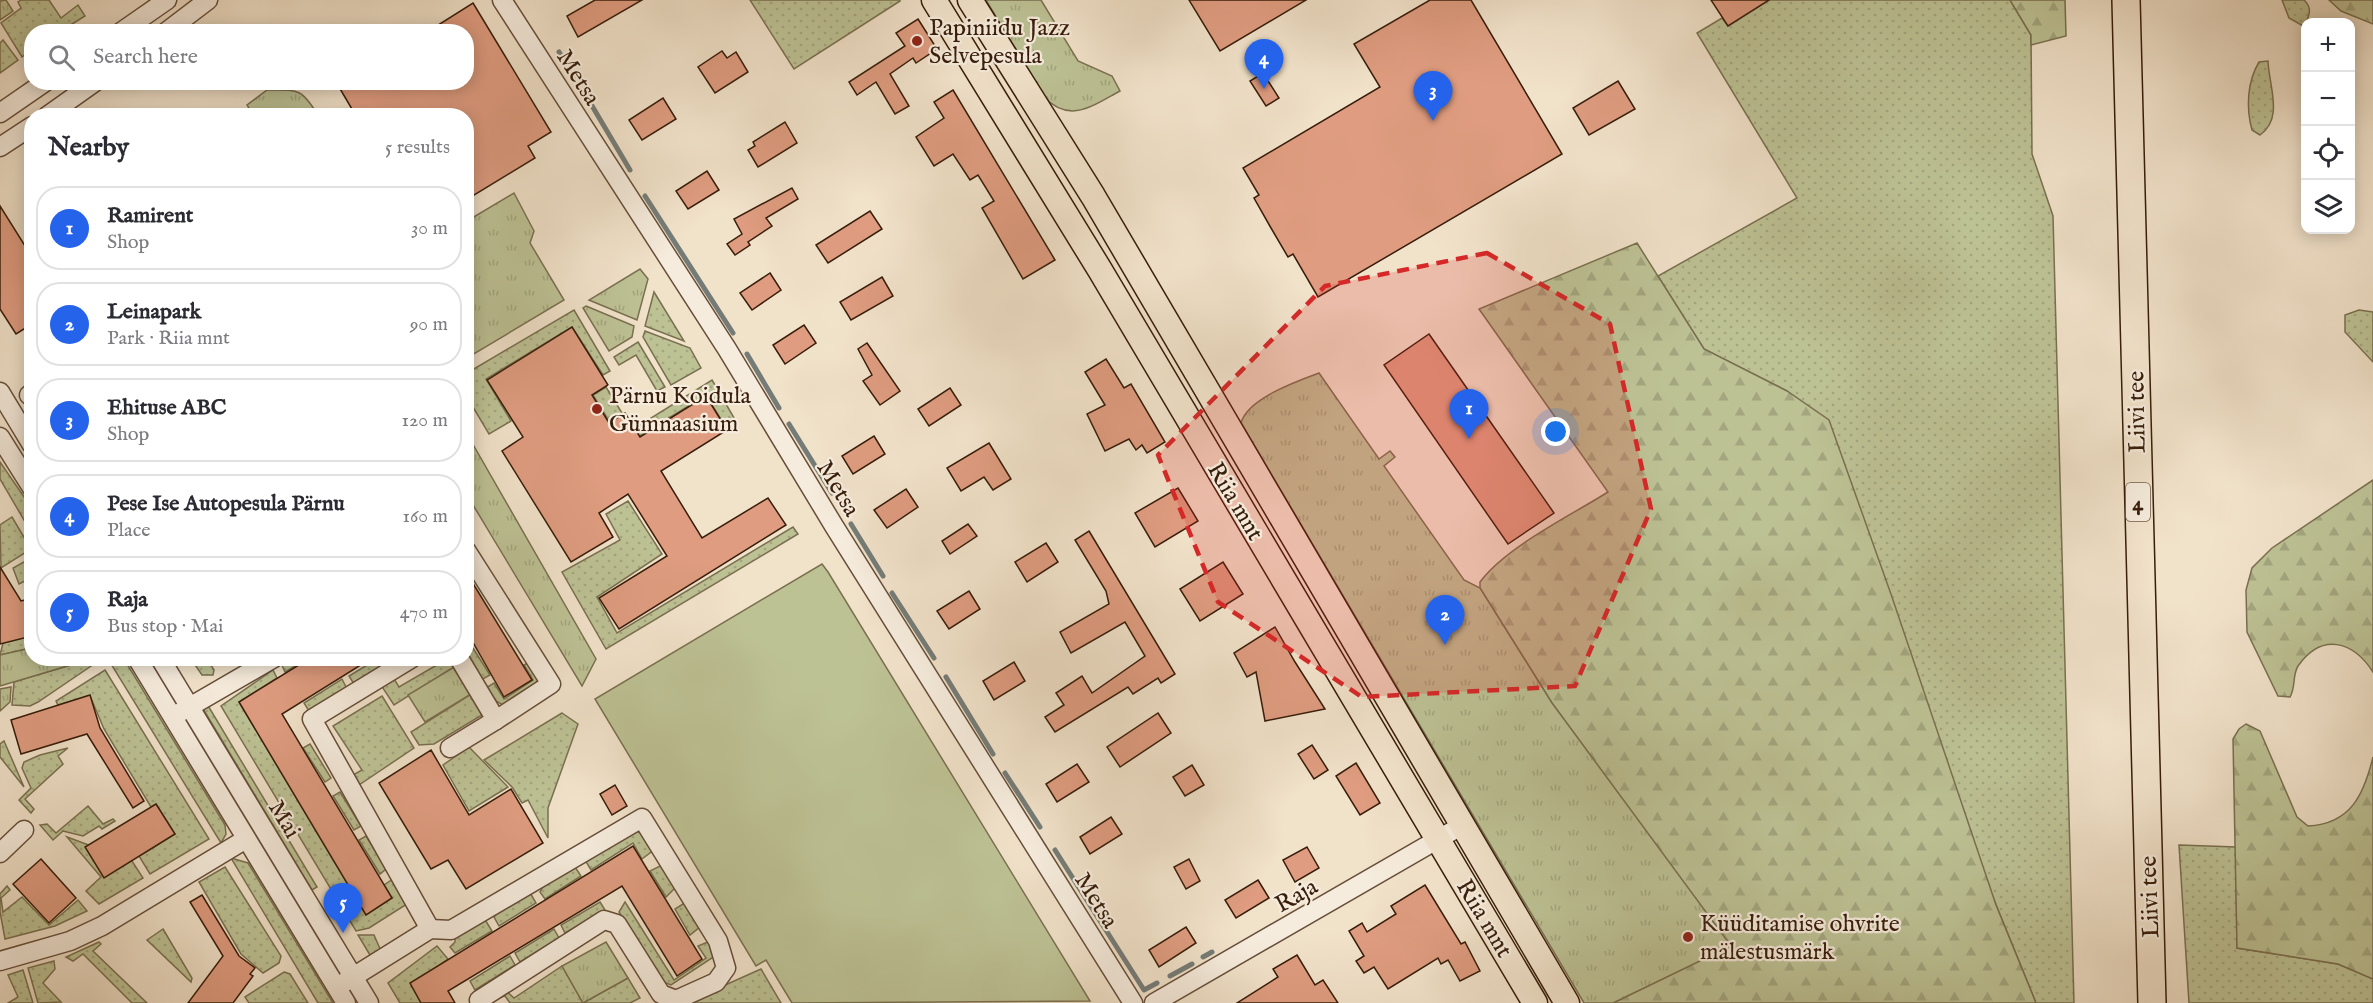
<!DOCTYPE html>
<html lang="en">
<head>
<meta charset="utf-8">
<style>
  :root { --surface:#fff; --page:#f2f2f3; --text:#2b2b33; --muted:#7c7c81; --line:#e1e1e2; --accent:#2563eb }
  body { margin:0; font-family:"IM FELL English",serif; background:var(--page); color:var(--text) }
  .controls { position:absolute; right:18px; top:18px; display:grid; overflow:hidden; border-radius:12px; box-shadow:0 3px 15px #0003 }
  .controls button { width:54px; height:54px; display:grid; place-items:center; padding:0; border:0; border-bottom:2px solid var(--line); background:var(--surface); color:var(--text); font:30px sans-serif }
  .you { position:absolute; left:1556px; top:432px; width:21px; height:21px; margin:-15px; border:4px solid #fff; border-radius:50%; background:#1a73e8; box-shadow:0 0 0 9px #1a73e833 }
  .badge { display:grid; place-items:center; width:39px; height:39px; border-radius:50%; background:var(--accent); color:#fff; font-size:20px; font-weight:700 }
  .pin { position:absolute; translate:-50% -50px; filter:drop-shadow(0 2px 3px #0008) }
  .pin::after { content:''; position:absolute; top:32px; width:21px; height:18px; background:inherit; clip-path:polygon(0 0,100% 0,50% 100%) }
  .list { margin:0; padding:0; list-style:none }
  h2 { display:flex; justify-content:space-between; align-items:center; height:78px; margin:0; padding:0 24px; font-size:26px }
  h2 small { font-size:20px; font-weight:400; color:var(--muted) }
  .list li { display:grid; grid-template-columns:39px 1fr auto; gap:18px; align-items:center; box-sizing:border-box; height:84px; margin:0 12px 12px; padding:0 12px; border:2px solid var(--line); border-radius:24px }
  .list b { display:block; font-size:22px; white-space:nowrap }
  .list p { margin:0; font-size:20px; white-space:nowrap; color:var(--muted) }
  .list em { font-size:20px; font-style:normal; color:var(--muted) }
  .icon { flex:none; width:33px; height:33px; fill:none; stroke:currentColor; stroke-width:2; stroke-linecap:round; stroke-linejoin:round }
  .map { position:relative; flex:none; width:2373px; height:1003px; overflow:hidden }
  .search { position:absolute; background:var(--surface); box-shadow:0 3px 15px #0003; left:24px; top:24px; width:450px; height:66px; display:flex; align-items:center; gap:15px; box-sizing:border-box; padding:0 21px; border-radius:24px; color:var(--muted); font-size:22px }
  .panel { position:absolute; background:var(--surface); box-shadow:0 3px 15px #0003; left:24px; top:108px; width:450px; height:558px; border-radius:24px }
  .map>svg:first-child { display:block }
  .grass { fill:url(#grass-dots); stroke:#7a7050; stroke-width:1.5 }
  .forest { fill:url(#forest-firs); stroke:#7a7050; stroke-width:1.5 }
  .park { fill:url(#park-tufts); stroke:#7a7050; stroke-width:1.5 }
  .pitch { fill:#bdc295; stroke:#7a7050; stroke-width:1.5 }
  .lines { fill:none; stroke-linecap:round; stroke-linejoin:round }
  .stream { stroke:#757c77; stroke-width:5 }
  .building { fill:#df9c80; stroke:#371d0a; stroke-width:1.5 }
  .minor-casing { stroke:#664e3a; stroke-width:21 }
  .major-casing { stroke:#371d0a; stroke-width:27 }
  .highway-casing { stroke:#371d0a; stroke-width:30 }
  .minor { stroke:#f6ecdd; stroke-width:18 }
  .major { stroke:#f1e2ca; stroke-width:24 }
  .highway { stroke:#f1e2ca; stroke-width:27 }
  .marked { fill:#d62828; fill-opacity:0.2; stroke:#d62828; stroke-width:4.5; stroke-dasharray:12 8; stroke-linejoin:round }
  .poi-dot { fill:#8f2418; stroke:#f6ecdd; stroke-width:2 }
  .labels { text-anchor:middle; stroke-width:4.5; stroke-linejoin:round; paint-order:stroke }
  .shield { fill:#f6ecdd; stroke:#705b49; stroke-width:1.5 }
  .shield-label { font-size:22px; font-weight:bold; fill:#371d0a }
  .poi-label { font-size:24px; fill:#371d0a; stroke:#f6ecdd; text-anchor:start }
  .street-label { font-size:24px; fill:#371d0a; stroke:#f6ecdd }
</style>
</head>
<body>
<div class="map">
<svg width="2373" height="1003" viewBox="0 0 2373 1003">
  <defs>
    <pattern id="grass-dots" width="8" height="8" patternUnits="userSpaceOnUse" patternTransform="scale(1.5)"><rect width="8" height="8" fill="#bdc295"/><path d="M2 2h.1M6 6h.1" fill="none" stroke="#a3a67f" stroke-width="1.8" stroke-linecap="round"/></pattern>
    <pattern id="forest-firs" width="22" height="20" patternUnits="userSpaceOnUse" patternTransform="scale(1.5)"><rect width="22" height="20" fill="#bdc295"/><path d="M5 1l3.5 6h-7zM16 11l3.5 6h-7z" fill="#a3a67f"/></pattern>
    <pattern id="park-tufts" width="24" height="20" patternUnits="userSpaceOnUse" patternTransform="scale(1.5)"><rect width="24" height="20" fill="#bdc295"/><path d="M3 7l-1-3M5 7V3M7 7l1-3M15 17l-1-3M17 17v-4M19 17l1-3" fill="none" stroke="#a3a67f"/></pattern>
  </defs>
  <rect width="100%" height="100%" fill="#f1e2ca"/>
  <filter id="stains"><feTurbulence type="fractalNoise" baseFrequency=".00333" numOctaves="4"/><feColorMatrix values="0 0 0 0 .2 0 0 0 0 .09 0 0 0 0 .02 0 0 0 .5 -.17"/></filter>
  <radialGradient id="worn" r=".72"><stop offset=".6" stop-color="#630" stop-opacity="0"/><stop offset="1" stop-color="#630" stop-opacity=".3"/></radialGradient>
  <g class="grass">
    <path d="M21,0H49L61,18L78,5L85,16L61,31L32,32L31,50L22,57L1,23L21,8L18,2Z"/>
    <path d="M750,0H900V1L794,69Z"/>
    <path d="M1769,0H2010L2031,35L2032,154L2053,216L2074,1003H2036L1787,391L1704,349L1658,276L1797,198L1697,33L1722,18L1728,26Z"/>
    <path d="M2282,0H2304C2315,10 2306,19 2305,27L2289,18Z"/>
    <path d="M3,40L18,60L0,73V43Z"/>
    <path d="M2268,61C2269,87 2284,118 2260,135L2252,130C2246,108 2247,82 2259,62Z"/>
    <path d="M654,292L684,341L645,326Z"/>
    <path d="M574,310L610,371L603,375L572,327L486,379L511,421L489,434L467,397V373Z"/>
    <path d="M2359,310L2373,312V362L2345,332V315Z"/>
    <path d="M645,331L690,348L701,368L671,385L643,337Z"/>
    <path d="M638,342L665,387L657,391L636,355L619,365L614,357Z"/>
    <path d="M712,380L737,423L727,429L706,395L627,444L624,438L636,430L635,428Z"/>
    <path d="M606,387L622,413L609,421L593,395Z"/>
    <path d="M0,462L31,507V532L0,479Z"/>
    <path d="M628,501L662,554L597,597L617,633L793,527L798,534L606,649L562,572L620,540L606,514Z"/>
    <path d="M12,517L31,549L1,568L0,525Z"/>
    <path d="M31,558V578L19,584L13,568Z"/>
    <path d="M31,636V648L0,655L3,643Z"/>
    <path d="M471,645L490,675L481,680L467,655L466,647Z"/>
    <path d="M82,659L100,660L38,702L30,706L12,705L14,682L84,661Z"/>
    <path d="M108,659H124L225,825L226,834L221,843Z"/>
    <path d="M191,659H207L214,670L213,675H202Z"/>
    <path d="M289,659H307L285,672L281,663Z"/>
    <path d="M377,659H391L393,661L354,684L349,676Z"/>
    <path d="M447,659H454L459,664L394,705L379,682L391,674L399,687Z"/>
    <path d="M529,662L541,682L503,705L494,700L486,688L494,683L504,699L533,680L524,665Z"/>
    <path d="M105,670L209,839L150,874L139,856L175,834L156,804L151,807L104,729L90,696L58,705L56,701Z"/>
    <path d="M273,670L277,678L239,702L366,915L392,898L384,885L393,879L407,904L369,928L356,931L221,706Z"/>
    <path d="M342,679L347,689L309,711L304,703Z"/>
    <path d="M476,691L487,712L434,744L419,745L411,732Z"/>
    <path d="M382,696L414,748L359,785L353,775L362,770L333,726Z"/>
    <path d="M207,704L317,887L312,890L202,707Z"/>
    <path d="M562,713L578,724L548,808V838L528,800L522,803L512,787L484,760Z"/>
    <path d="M4,741L24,787L0,757V744Z"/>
    <path d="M310,744L331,778L325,782L303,748Z"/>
    <path d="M469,747L508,787L469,811L443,765Z"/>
    <path d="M68,748L58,756L63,764L25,799L34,809L31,813L19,800L31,788L22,768L24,762L40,755Z"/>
    <path d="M340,792L361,826L354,830L333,796Z"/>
    <path d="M88,806L103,824L113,819L115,821L102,829L99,826L83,836L63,831L53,840L40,825L47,824L56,833Z"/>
    <path d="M631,829L643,834L655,849L642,859L633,843L591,870L585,860Z"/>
    <path d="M366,836L386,869L380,874L359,840Z"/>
    <path d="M67,837L132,861L143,878L99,904L86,891L101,877Z"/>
    <path d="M2179,845L2236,847L2237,948L2338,964L2373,979V1003H2189Z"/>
    <path d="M231,858L248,863L333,1003H318Z"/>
    <path d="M573,864L581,876L545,899L540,892L546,881Z"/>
    <path d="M664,864L677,886L666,897L650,871Z"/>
    <path d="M225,867L281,956L279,963L263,973L241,954L199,882Z"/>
    <path d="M7,886L10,890L1,898L3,912L22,897L49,925L78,900L87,911L55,926L5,939L0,912V894Z"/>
    <path d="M529,891L536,903L499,926L494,917L500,908Z"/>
    <path d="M600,902L605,910L565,933L561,925Z"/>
    <path d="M625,902L674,980L706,958L698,946L710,941L715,956L671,985L661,981L619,912Z"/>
    <path d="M686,902L701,926L690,935L675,909Z"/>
    <path d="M484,918L492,931L455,953L450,947L455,942V936Z"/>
    <path d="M163,929L192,978L191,982L147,940Z"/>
    <path d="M554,929L559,938L520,962L515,953Z"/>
    <path d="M358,935H374L381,951L375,956L370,955Z"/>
    <path d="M99,942L101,944L93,951L147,1003H132L83,954L73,961L66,957Z"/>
    <path d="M437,946L448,959L411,985L421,1003H400L388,983Z"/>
    <path d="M510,956L515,965L475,990L470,981Z"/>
    <path d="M54,961L55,969L43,983L61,1002L38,1003L28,968Z"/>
    <path d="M562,966L583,1003L628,978L640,998L630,1003H510L505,996L496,998L502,987L514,998Z"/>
    <path d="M761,969L781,1003H685Z"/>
    <path d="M23,970L33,1003H8L18,997L8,975Z"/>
    <path d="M284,972L290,974L308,1003H249L245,997Z"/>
  </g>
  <g class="forest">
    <path d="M2010,0H2065L2066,36L2031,45V35Z"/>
    <path d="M2329,0H2373V24L2341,11Z"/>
    <path d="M1637,243L1704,349L1787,391L1829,420L1892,597L1996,905L2036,1003H1613L1730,946L1552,703L1480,588V582C1506,547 1570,516 1608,492L1479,309Z"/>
    <path d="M2373,480V672C2353,641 2322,632 2298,666C2292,676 2296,687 2290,697L2278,696L2247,632L2246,590L2252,568L2272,548Z"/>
    <path d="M2246,724L2260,731L2297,817L2308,826C2351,824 2364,794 2373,757V979L2338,964L2237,948L2233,739L2239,729Z"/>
  </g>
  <g class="park">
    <path d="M6,0L13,11L0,20V1Z"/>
    <path d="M986,0H1041L1078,61L1112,76L1120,91C1092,106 1070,124 1044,97Z"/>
    <path d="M267,90C299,90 301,88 318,115H253L247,105Z"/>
    <path d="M514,193L534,231L530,243L564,300L467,358V221Z"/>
    <path d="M640,269L648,279L637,320L589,300Z"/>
    <path d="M586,306L634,326L632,337L609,351L583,308Z"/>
    <path d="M1319,373L1379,459L1390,451L1395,457L1384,466L1464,580L1480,588L1552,703L1731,946L1613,1003H1584L1241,423C1247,399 1297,381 1319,373Z"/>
    <path d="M467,434L596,659L582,686L467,495Z"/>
    <path d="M31,648L32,658H82L84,661L0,686V655Z"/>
    <path d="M459,664L476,691L425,722L408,695Z"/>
    <path d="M11,687L10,702L0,711V689Z"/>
    <path d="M606,942L628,978L583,1003L562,966Z"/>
  </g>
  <path class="pitch" d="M822,564L828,572L1090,1001L792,1003L766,960L756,966L595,699Z"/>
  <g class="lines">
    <g class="stream">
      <path d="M559,52L576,80"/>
      <path d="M588,99L630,170"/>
      <path d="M645,196L733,333"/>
      <path d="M747,354L779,408"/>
      <path d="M789,424L832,493"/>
      <path d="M851,524L883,576"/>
      <path d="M892,593L934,658"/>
      <path d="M946,677L993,754"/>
      <path d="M1005,773L1040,827"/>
      <path d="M1055,850L1144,990L1157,983"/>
      <path d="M1203,957L1212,952"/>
      <path d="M1170,976L1192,964"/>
    </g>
  </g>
  <g class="building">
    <path d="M595,0H642L578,37L567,16Z"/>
    <path d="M1189,0H1306L1220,51Z"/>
    <path d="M1430,0H1471L1562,154L1318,297L1293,254L1288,257L1271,228L1254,198L1259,195L1243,168L1380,87L1354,44Z"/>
    <path d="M1711,0H1769L1728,26Z"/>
    <path d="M473,3L551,132L528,146L535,158L466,200V116H356L336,82H466V32H427Z"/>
    <path d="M918,19L937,49L916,63L913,58L890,74L909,106L895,114L876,82L857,95L849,82L905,46L896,33Z"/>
    <path d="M722,51L727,58L736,52L748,72L715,93L698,67Z"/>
    <path d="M1263,73L1279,98L1266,106L1250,81Z"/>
    <path d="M1618,81L1635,109L1589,135L1573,108Z"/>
    <path d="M953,90L1055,260L1023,279L982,208L994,201L978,175L970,180L953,154L934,166L916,137L944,118L934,102Z"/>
    <path d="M663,98L676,119L642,140L629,120Z"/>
    <path d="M785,122L797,143L758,167L748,150L755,146L753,142Z"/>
    <path d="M707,171L719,190L688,209L676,191Z"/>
    <path d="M792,188L798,199L766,218L772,226L748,242L750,245L735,255L727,244L742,234L734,219Z"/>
    <path d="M0,206L32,257V324L16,334L0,309Z"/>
    <path d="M870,211L882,229L828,263L816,245Z"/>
    <path d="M770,273L781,290L752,310L740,293Z"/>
    <path d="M882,277L893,296L851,320L840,302Z"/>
    <path d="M804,325L816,343L785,364L773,345Z"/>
    <path d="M572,327L608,385L592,395L609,423L625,413L640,437L706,396L727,430L661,471L702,538L768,498L786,525L619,629L599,598L667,556L628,494L599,513L613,537L571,562L502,451L523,437L487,380Z"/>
    <path d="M1429,334L1554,513L1508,544L1384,365Z"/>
    <path d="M867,343L900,391L880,405L863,381L872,375L858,349Z"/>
    <path d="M1106,359L1124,388L1131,384L1165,442L1147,453L1142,445L1136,450L1129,439L1105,451L1087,414L1105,405L1085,372Z"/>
    <path d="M950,388L961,405L929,426L918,409Z"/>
    <path d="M874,436L885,454L853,474L842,456Z"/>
    <path d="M989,443L1011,479L993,490L984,477L961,491L947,468Z"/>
    <path d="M1178,488L1198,521L1155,547L1135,513Z"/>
    <path d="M906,489L918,507L887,528L874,510Z"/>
    <path d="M968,524L977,536L950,554L942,541Z"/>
    <path d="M1089,531L1175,674L1161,683L1158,678L1133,694L1128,687L1055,732L1045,717L1064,705L1056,693L1082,676L1092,693L1145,656L1125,622L1071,653L1060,632L1109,604L1106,591L1075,540Z"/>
    <path d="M1046,543L1058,562L1027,582L1015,562Z"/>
    <path d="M1223,562L1243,594L1200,621L1180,589Z"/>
    <path d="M0,567L21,601L29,599L32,607V636L0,644Z"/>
    <path d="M466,572L532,680L504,697L466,630Z"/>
    <path d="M969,591L980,609L949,629L937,611Z"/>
    <path d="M1275,627L1295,662L1325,709L1265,721L1256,672L1247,677L1234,653Z"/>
    <path d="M310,658H372L282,714L392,898L366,915L239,702Z"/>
    <path d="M1014,662L1025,681L994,700L983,681Z"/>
    <path d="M90,695L100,728L144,801L133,808L87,734L21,754L11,720Z"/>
    <path d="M1158,713L1171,733L1120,767L1107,747Z"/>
    <path d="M1312,745L1328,770L1314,779L1298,754Z"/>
    <path d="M431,750L469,815L511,789L543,843L466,889L448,860L431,869L379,783Z"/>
    <path d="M1356,763L1380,803L1360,815L1336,776Z"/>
    <path d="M1077,764L1089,782L1057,802L1046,784Z"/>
    <path d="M1192,765L1204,785L1185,796L1173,777Z"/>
    <path d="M615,785L627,806L612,815L600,794Z"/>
    <path d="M156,804L175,834L104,878L85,847Z"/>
    <path d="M1111,817L1122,834L1090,854L1080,837Z"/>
    <path d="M633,846L702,959L677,976L622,886L448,991L455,1003H421L410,983Z"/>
    <path d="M1307,847L1319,868L1295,882L1283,860Z"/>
    <path d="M41,859L76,898L49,923L13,884Z"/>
    <path d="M1189,859L1200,881L1186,889L1174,867Z"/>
    <path d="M1258,880L1269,898L1236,918L1225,900Z"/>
    <path d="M1425,885L1461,944L1465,942L1480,971L1460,981L1448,960L1441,964L1438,958L1388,989L1374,967L1364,973L1356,961L1364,956L1349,931L1362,923L1367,932L1396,914L1391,906Z"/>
    <path d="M202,895L239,956L255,968L250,974L253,976L233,1003H188L223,956L190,902Z"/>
    <path d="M1186,927L1196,943L1159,967L1149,950Z"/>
    <path d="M1297,955L1315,985L1323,980L1338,1003H1237L1278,977L1273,969Z"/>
  </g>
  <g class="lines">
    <g class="minor-casing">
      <g id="minor">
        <path d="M502,0L727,349L834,526L1133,1003"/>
        <path d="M121,32L167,0"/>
        <path d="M166,32L208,0"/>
        <path d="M0,113L45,82"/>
        <path d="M47,116L95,82"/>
        <path d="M0,147L32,126"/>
        <path d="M0,392L32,445"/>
        <path d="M29,395L32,393"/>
        <path d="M0,437L32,488"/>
        <path d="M137,658L346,1003"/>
        <path d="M160,658L369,1003"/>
        <path d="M412,658L312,719L430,929"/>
        <path d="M459,658L496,720L551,684L466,550"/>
        <path d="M179,713L274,658"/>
        <path d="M450,748L496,720"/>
        <path d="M0,853L24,830"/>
        <path d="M0,961L70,941L102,926L246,839"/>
        <path d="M337,987L430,929L451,930L642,818L718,941L726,968L716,982L676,1000L661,994L617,924L604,920L479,1000L481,1003"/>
        <path d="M1154,1003L1461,826"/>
      </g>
    </g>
    <g class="major-casing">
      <g id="major">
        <path d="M934,0L1100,270L1535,1003"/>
        <path d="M970,0L1093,196L1567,1003"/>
      </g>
    </g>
    <g class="highway-casing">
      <path id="highway" d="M2126,0L2152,1003"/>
    </g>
    <use href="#minor" class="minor"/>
    <use href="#major" class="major"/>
    <use href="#highway" class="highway"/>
  </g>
  <path class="marked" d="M1487,253L1610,324L1651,509L1575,686L1362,697L1218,602L1158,455L1325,286Z"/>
  <g class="poi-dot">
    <circle cx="917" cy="41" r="6"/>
    <circle cx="597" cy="409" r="6"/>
    <circle cx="1688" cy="937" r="6"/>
  </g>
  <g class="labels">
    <rect class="shield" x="2126" y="483" width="24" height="38" rx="4.5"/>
    <g class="shield-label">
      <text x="2138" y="510">4</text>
    </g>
    <g class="poi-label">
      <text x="929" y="35">Papiniidu Jazz<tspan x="929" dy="28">Selvepesula</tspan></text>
      <text x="609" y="403">Pärnu Koidula<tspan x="609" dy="28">Gümnaasium</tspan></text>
      <text x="1700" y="931">Küüditamise ohvrite<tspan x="1700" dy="28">mälestusmärk</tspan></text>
    </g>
    <g class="street-label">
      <text transform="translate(579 77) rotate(58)" y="8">Metsa</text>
      <text transform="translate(2136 412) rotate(-91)" y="8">Liivi tee</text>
      <text transform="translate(839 488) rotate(59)" y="8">Metsa</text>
      <text transform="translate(1236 501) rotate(59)" y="8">Riia mnt</text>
      <text transform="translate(285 819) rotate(59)" y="8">Mai</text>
      <text transform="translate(1296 895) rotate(-30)" y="8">Raja</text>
      <text transform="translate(2149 897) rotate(-92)" y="8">Liivi tee</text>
      <text transform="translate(1097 900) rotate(58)" y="8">Metsa</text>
      <text transform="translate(1485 918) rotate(59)" y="8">Riia mnt</text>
    </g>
  </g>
  <rect width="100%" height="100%" filter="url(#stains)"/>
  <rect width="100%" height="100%" fill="url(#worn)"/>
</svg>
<div class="controls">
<button>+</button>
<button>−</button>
<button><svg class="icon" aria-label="locate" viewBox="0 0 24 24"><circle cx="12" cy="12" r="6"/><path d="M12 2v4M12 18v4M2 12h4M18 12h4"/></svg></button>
<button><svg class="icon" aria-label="layers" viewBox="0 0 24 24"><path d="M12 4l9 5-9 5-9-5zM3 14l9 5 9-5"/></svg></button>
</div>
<div class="you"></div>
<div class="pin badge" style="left:1469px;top:439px">1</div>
<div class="pin badge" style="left:1445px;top:645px">2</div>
<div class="pin badge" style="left:1433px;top:121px">3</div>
<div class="pin badge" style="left:1264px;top:89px">4</div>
<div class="pin badge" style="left:343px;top:933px">5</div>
<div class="search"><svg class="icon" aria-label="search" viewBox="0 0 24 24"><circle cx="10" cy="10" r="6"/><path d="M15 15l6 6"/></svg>Search here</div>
<section class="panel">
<h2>Nearby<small>5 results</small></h2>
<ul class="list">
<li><span class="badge">1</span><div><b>Ramirent</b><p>Shop</p></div><em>30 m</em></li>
<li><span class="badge">2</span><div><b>Leinapark</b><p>Park · Riia mnt</p></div><em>90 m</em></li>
<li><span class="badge">3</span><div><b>Ehituse ABC</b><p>Shop</p></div><em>120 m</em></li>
<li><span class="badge">4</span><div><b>Pese Ise Autopesula Pärnu</b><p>Place</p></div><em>160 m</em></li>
<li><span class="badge">5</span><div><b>Raja</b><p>Bus stop · Mai</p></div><em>470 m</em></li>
</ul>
</section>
</div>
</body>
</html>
